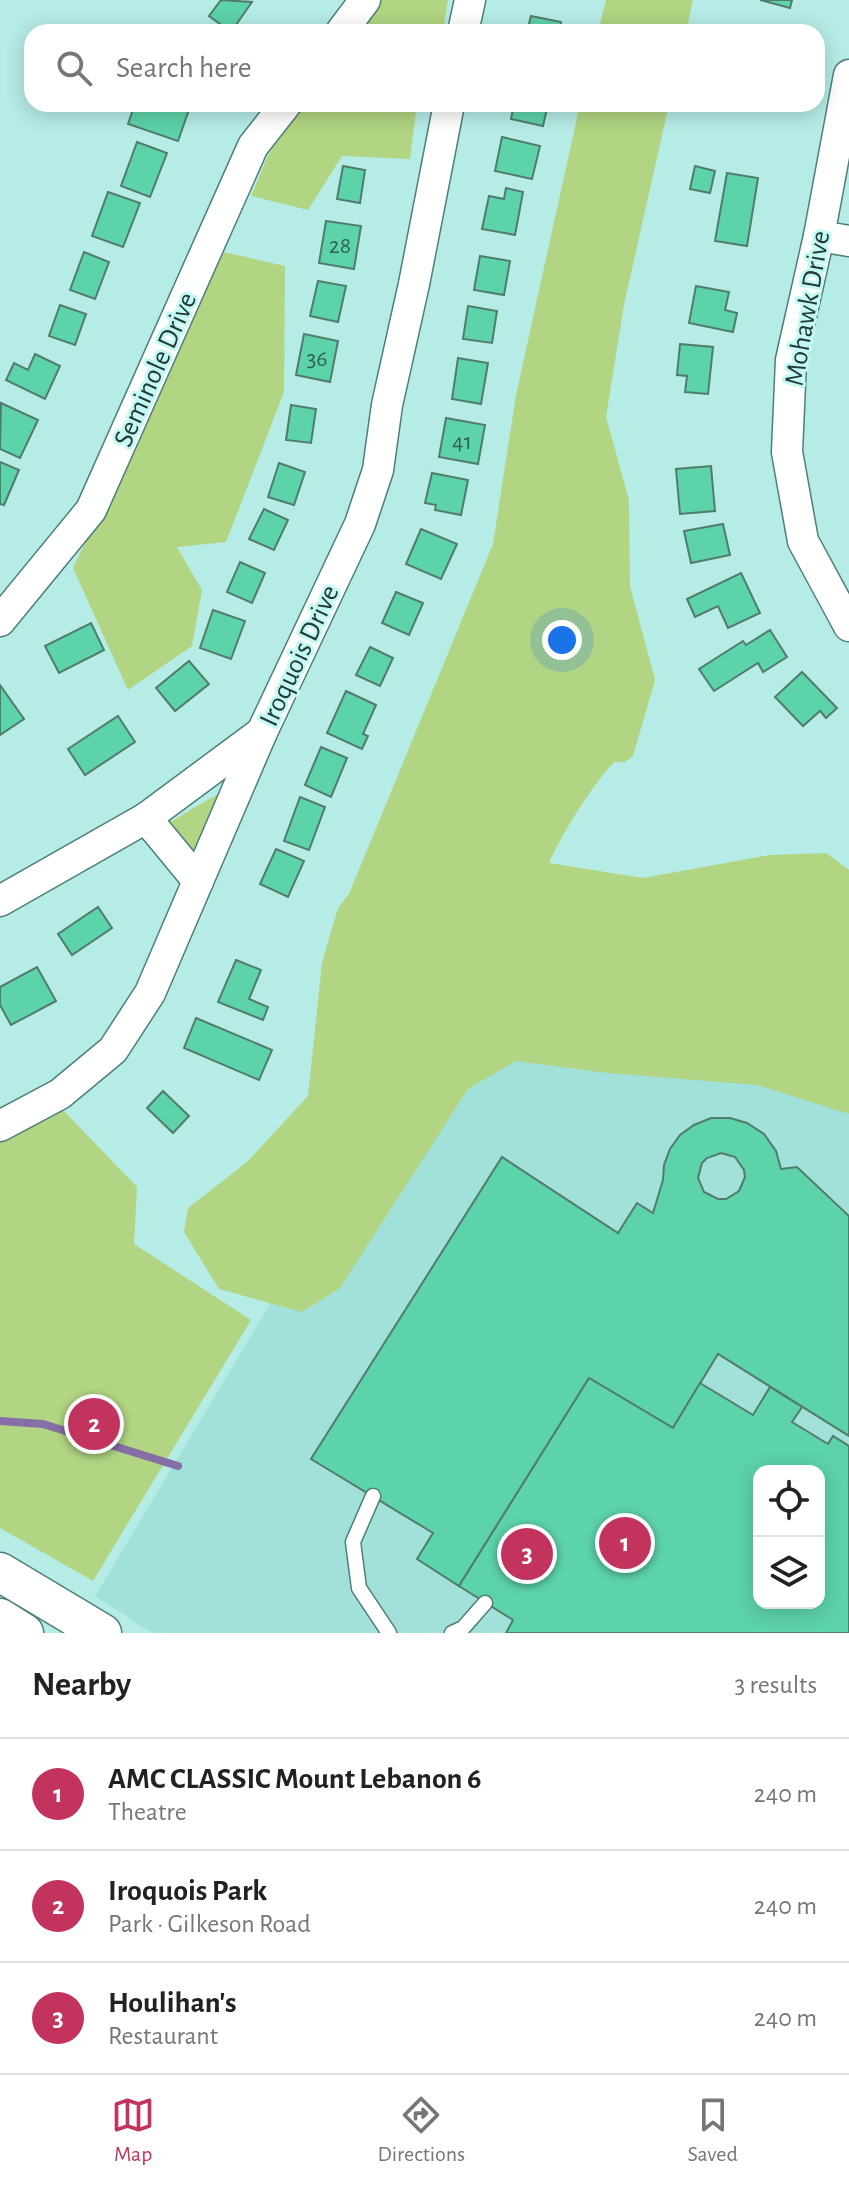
<!DOCTYPE html>
<html lang="en">
<head>
<meta charset="utf-8">
<style>
  :root { --surface:#fff; --page:#f2f2f2; --text:#222; --muted:#767676; --line:#e0e0e0; --accent:#c2335d }
  body { margin:0; font-family:"Alegreya Sans",sans-serif; background:var(--page); color:var(--text) }
  .controls { position:absolute; right:24px; bottom:24px; display:grid; overflow:hidden; border-radius:16px; box-shadow:0 4px 20px #0003 }
  .controls button { width:72px; height:72px; display:grid; place-items:center; padding:0; border:0; border-bottom:2px solid var(--line); background:var(--surface); color:var(--text); font:40px sans-serif }
  .you { position:absolute; left:562px; top:640px; width:28px; height:28px; margin:-20px; border:6px solid #fff; border-radius:50%; background:#1a73e8; box-shadow:0 0 0 12px #1a73e833 }
  .badge { display:grid; place-items:center; width:52px; height:52px; border-radius:50%; background:var(--accent); color:#fff; font-size:26px; font-weight:700 }
  .pin { position:absolute; translate:-50% -50%; border:4px solid #fff; box-shadow:0 2px 8px #0006 }
  .list { margin:0; padding:0; list-style:none }
  h2 { display:flex; justify-content:space-between; align-items:center; height:104px; margin:0; padding:0 32px; font-size:34px }
  h2 small { font-size:26px; font-weight:400; color:var(--muted) }
  .list li { display:grid; grid-template-columns:52px 1fr auto; gap:24px; align-items:center; box-sizing:border-box; height:112px; padding:0 32px; border-top:2px solid var(--line) }
  .list b { display:block; font-size:30px; white-space:nowrap }
  .list p { margin:0; font-size:26px; white-space:nowrap; color:var(--muted) }
  .list em { font-size:26px; font-style:normal; color:var(--muted) }
  .icon { flex:none; width:44px; height:44px; fill:none; stroke:currentColor; stroke-width:2; stroke-linecap:round; stroke-linejoin:round }
  .map { position:relative; flex:none; width:849px; height:1633px; overflow:hidden }
  .search { position:absolute; background:var(--surface); box-shadow:0 4px 20px #0003; left:24px; right:24px; top:24px; height:88px; display:flex; align-items:center; gap:20px; box-sizing:border-box; padding:0 28px; border-radius:24px; color:var(--muted); font-size:30px }
  .sheet { height:440px; background:var(--surface) }
  nav { display:flex; justify-content:space-around; align-items:center; box-sizing:border-box; height:112px; border-top:2px solid var(--line); background:var(--surface); font-size:22px; color:var(--muted) }
  nav a { display:grid; justify-items:center; gap:4px }
  nav .on { color:var(--accent) }
  .map>svg:first-child { display:block }
  .built { fill:#a1e1da; fill-rule:evenodd }
  .green { fill:#b1d582 }
  .lines { fill:none; stroke-linecap:round; stroke-linejoin:round }
  .stream { stroke:#866fa6; stroke-width:8 }
  .building { fill:#5dd3ab; stroke:#517c6c; stroke-width:2; fill-rule:evenodd }
  .service-casing { stroke:#4d7f7a; stroke-width:17 }
  .minor-casing { stroke:#4d7f7a; stroke-width:33 }
  .tertiary-casing { stroke:#4d7f7a; stroke-width:41 }
  .service { stroke:#fff; stroke-width:14 }
  .minor { stroke:#fff; stroke-width:30 }
  .tertiary { stroke:#fff; stroke-width:38 }
  .labels { text-anchor:middle; stroke-width:6; stroke-linejoin:round; paint-order:stroke }
  .number-label { font-size:24px; fill:#326054 }
  .street-label { font-size:28px; fill:#243937; stroke:#c3f9f3 }
</style>
</head>
<body>
<div class="map">
<svg width="849" height="1633" viewBox="0 0 849 1633">
  <rect width="100%" height="100%" fill="#b6ece6"/>
  <path class="built" d="M505,912L849,1106V1633H152L95,1596ZM759,1471H819V1603H759Z"/>
  <g class="green">
    <path d="M382,0H448L443,32H358Z"/>
    <path d="M606,0H693L686,32H598Z"/>
    <path d="M305,104H417L410,159L342,156L308,210L251,196L269,153Z"/>
    <path d="M580,104H669L624,305L606,417L629,500L630,586L655,680L633,756L625,762H614C591,787 563,832 549,863L643,878L770,855L826,853L849,870V1114L757,1085L607,1073L516,1061L468,1089L340,1288L302,1312L219,1289L184,1232L188,1208L248,1161L308,1096L322,963L338,908L349,894L493,544L516,395Z"/>
    <path d="M224,252L285,266L284,392L226,542L177,547L202,590L192,646L128,690L73,568Z"/>
    <path d="M216,795L220,797L196,854H192L165,825Z"/>
    <path d="M63,1110L137,1187L134,1244L251,1320L93,1581L0,1528V1143Z"/>
  </g>
  <g class="lines">
    <path class="stream" d="M0,1421L43,1424L178,1466"/>
  </g>
  <g class="building">
    <path d="M221,0L252,2L231,32L209,16Z"/>
    <path d="M760,0H792L790,8Z"/>
    <path d="M531,16L561,22L559,32H527Z"/>
    <path d="M135,104H181L190,107L178,141L128,124Z"/>
    <path d="M514,104H548L543,126L511,119Z"/>
    <path d="M502,137L540,146L532,179L495,171Z"/>
    <path d="M137,142L167,153L150,197L121,186Z"/>
    <path d="M343,166L365,170L360,203L337,199Z"/>
    <path d="M695,166L715,171L710,193L690,189Z"/>
    <path d="M727,173L758,178L747,246L715,241Z"/>
    <path d="M506,188L523,192L515,235L482,229L489,196L504,199Z"/>
    <path d="M108,192L140,203L123,247L92,236Z"/>
    <path d="M326,221L361,226L354,269L319,263Z"/>
    <path d="M84,252L109,262L95,299L70,290Z"/>
    <path d="M480,256L510,261L504,295L474,290Z"/>
    <path d="M318,281L346,286L338,322L310,316Z"/>
    <path d="M696,286L729,292L725,310L737,313L733,332L689,323Z"/>
    <path d="M60,305L86,314L75,345L49,336Z"/>
    <path d="M468,306L497,311L492,343L463,339Z"/>
    <path d="M304,334L338,341L330,382L296,375Z"/>
    <path d="M680,344L713,347L708,394L685,392L687,376L677,375Z"/>
    <path d="M35,354L60,366L45,399L6,380L14,363L28,370Z"/>
    <path d="M458,358L488,363L481,404L452,399Z"/>
    <path d="M1,403L38,420L20,458L0,449Z"/>
    <path d="M291,405L316,409L311,443L286,440Z"/>
    <path d="M446,418L485,425L478,464L439,457Z"/>
    <path d="M0,462L19,470L4,505L0,504Z"/>
    <path d="M279,463L305,472L294,505L268,497Z"/>
    <path d="M711,466L715,511L680,514L676,469Z"/>
    <path d="M432,473L468,480L461,515L435,510L436,505L425,503Z"/>
    <path d="M264,509L288,520L274,550L249,539Z"/>
    <path d="M723,524L730,555L691,563L684,531Z"/>
    <path d="M421,529L457,544L441,579L406,564Z"/>
    <path d="M240,562L265,573L252,603L227,592Z"/>
    <path d="M741,573L760,613L728,628L718,606L695,617L687,599Z"/>
    <path d="M396,592L423,603L409,635L382,623Z"/>
    <path d="M213,610L245,621L231,659L200,648Z"/>
    <path d="M91,623L104,650L59,673L45,646Z"/>
    <path d="M770,630L787,657L763,672L758,663L714,691L699,669L743,641L746,645Z"/>
    <path d="M370,647L393,658L380,686L356,675Z"/>
    <path d="M189,661L209,684L175,711L156,688Z"/>
    <path d="M802,672L837,708L826,718L820,711L803,726L775,697Z"/>
    <path d="M0,685L24,719L0,735Z"/>
    <path d="M346,691L376,705L363,734L368,736L362,749L327,733Z"/>
    <path d="M118,716L135,742L85,775L68,749Z"/>
    <path d="M321,747L347,758L331,797L305,785Z"/>
    <path d="M300,797L325,807L309,850L284,841Z"/>
    <path d="M276,849L304,861L288,897L260,884Z"/>
    <path d="M98,907L112,928L72,955L58,934Z"/>
    <path d="M236,960L261,970L249,999L268,1007L263,1020L218,1002Z"/>
    <path d="M37,967L56,1001L11,1025L0,1005V987Z"/>
    <path d="M196,1018L272,1050L259,1080L184,1048Z"/>
    <path d="M163,1091L189,1116L173,1133L147,1108Z"/>
    <path d="M711,1118H730L747,1123L764,1134L776,1151L781,1169L797,1167L849,1216V1436L718,1354L673,1428L589,1378L459,1586L417,1559L433,1533L311,1459L502,1157L618,1233L637,1203L653,1213L663,1180L664,1165L670,1149L680,1135L694,1125ZM721,1153L735,1157L744,1170L745,1177L739,1191L726,1199H718L704,1192L698,1178L702,1163L707,1158Z"/>
    <path d="M589,1378L673,1428L700,1383L753,1415L770,1387L802,1407L792,1422L828,1444L833,1436L849,1446V1633H506L513,1620L459,1586ZM759,1471H819V1603H759Z"/>
  </g>
  <g class="lines">
    <g class="service-casing">
      <g id="service">
        <path d="M373,1496L353,1542L359,1588L389,1633"/>
        <path d="M452,1633L463,1628L485,1603"/>
      </g>
    </g>
    <g class="minor-casing">
      <g id="minor">
        <path d="M341,32L365,0"/>
        <path d="M463,32L470,0"/>
        <path d="M849,75L819,236L791,360L787,452L803,541L849,626"/>
        <path d="M819,236L849,241"/>
        <path d="M0,621L91,510L253,146L286,104"/>
        <path d="M146,818L198,881"/>
        <path d="M0,901L146,818L262,732"/>
        <path d="M0,1126L60,1094L113,1050L150,993L262,732L360,524L378,470L387,405L414,284L449,104"/>
      </g>
    </g>
    <g class="tertiary-casing">
      <g id="tertiary">
        <path d="M0,1572L102,1633"/>
        <path d="M0,1618L24,1633"/>
      </g>
    </g>
    <use href="#service" class="service"/>
    <use href="#minor" class="minor"/>
    <use href="#tertiary" class="tertiary"/>
  </g>
  <g class="labels">
    <g class="number-label">
      <text x="340" y="253">28</text>
      <text x="317" y="366">36</text>
      <text x="462" y="449">41</text>
    </g>
    <g class="street-label">
      <text transform="translate(806 308) rotate(-80)" y="10">Mohawk Drive</text>
      <text transform="translate(154 369) rotate(-66)" y="10">Seminole Drive</text>
      <text transform="translate(298 655) rotate(-65)" y="10">Iroquois Drive</text>
    </g>
  </g>
</svg>
<div class="controls">
<button><svg class="icon" aria-label="locate" viewBox="0 0 24 24"><circle cx="12" cy="12" r="6"/><path d="M12 2v4M12 18v4M2 12h4M18 12h4"/></svg></button>
<button><svg class="icon" aria-label="layers" viewBox="0 0 24 24"><path d="M12 4l9 5-9 5-9-5zM3 14l9 5 9-5"/></svg></button>
</div>
<div class="you"></div>
<div class="pin badge" style="left:625px;top:1543px">1</div>
<div class="pin badge" style="left:94px;top:1424px">2</div>
<div class="pin badge" style="left:527px;top:1554px">3</div>
<div class="search"><svg class="icon" aria-label="search" viewBox="0 0 24 24"><circle cx="10" cy="10" r="6"/><path d="M15 15l6 6"/></svg>Search here</div>
</div>
<section class="sheet">
<h2>Nearby<small>3 results</small></h2>
<ul class="list">
<li><span class="badge">1</span><div><b>AMC CLASSIC Mount Lebanon 6</b><p>Theatre</p></div><em>240 m</em></li>
<li><span class="badge">2</span><div><b>Iroquois Park</b><p>Park · Gilkeson Road</p></div><em>240 m</em></li>
<li><span class="badge">3</span><div><b>Houlihan's</b><p>Restaurant</p></div><em>240 m</em></li>
</ul>
</section>
<nav>
<a class="on"><svg class="icon" aria-label="map" viewBox="0 0 24 24"><path d="M3 6l6-2 6 2 6-2v14l-6 2-6-2-6 2zM9 4v14M15 6v14"/></svg>Map</a>
<a><svg class="icon" aria-label="directions" viewBox="0 0 24 24"><path d="M12 3l9 9-9 9-9-9zM9 14v-3h6M13 9l2 2-2 2"/></svg>Directions</a>
<a><svg class="icon" aria-label="saved" viewBox="0 0 24 24"><path d="M7 4h10v16l-5-4-5 4z"/></svg>Saved</a>
</nav>
</body>
</html>
